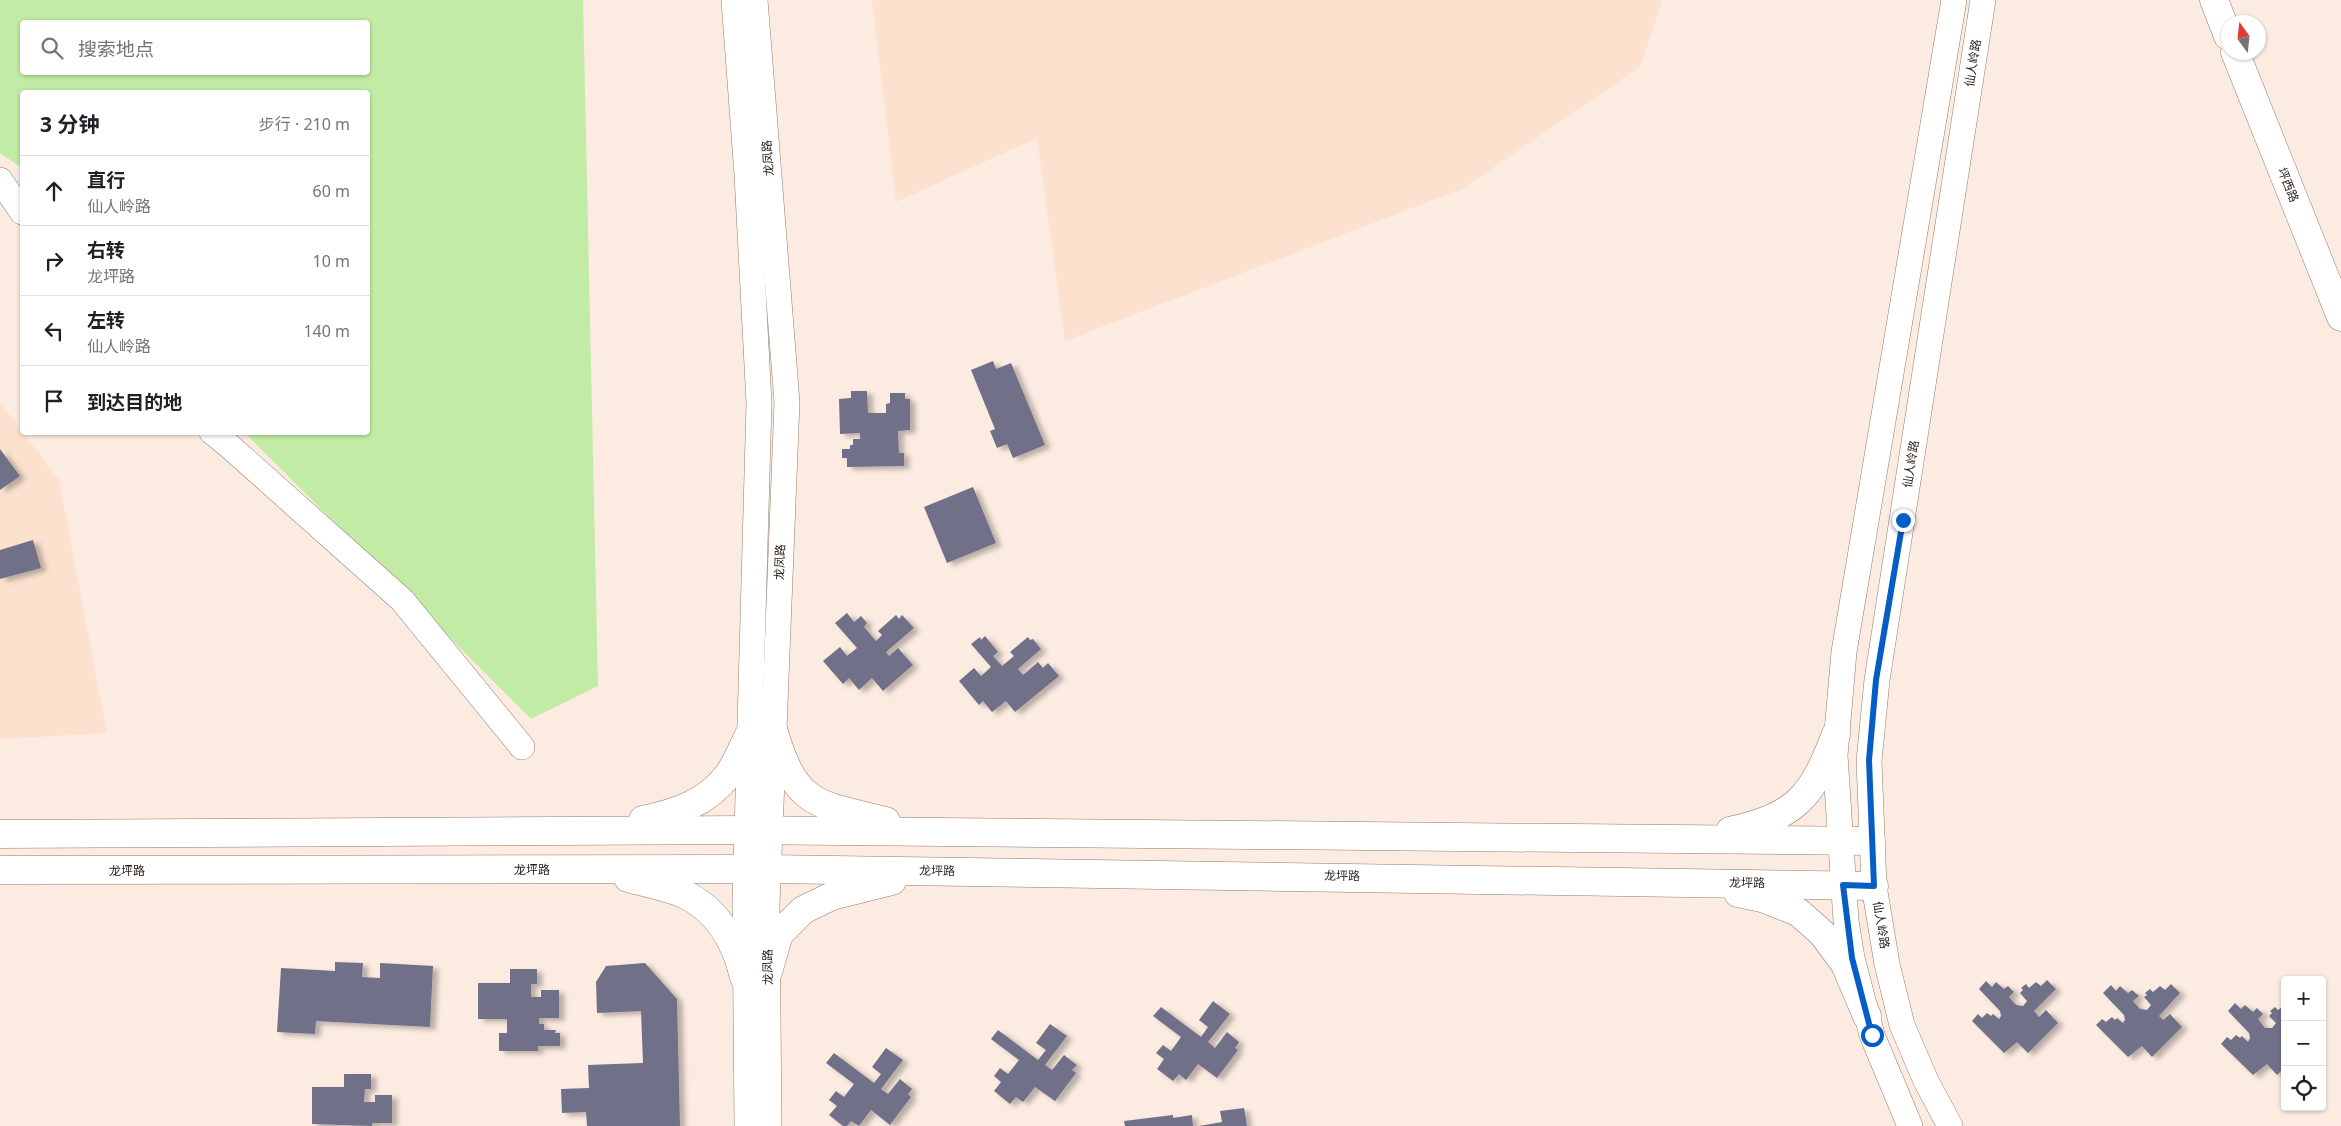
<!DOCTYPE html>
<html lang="zh">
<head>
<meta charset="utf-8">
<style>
  :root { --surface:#fff; --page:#f2f2f2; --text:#202124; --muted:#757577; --line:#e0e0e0 }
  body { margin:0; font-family:"Noto Sans","Noto Sans SC",sans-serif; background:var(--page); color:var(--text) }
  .controls { position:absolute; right:15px; bottom:15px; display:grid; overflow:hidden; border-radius:5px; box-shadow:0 1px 4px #0004 }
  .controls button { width:45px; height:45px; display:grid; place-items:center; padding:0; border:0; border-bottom:1px solid var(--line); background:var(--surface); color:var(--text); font:25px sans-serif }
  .compass { position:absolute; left:2221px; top:15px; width:45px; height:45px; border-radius:50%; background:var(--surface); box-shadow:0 1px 4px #0004; rotate:345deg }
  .stop { position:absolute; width:15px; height:15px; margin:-11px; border:4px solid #075dc6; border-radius:50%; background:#fff }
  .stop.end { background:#075dc6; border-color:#fff; box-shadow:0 1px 5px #0008 }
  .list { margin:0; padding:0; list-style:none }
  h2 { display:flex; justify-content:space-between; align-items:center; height:65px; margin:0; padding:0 20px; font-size:21px }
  h2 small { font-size:16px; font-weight:400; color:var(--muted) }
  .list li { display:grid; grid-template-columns:32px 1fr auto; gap:15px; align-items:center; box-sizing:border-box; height:70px; padding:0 20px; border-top:1px solid var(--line) }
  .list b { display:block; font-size:19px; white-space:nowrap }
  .list p { margin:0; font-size:16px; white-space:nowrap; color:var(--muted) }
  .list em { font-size:16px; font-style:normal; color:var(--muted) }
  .icon { flex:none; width:28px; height:28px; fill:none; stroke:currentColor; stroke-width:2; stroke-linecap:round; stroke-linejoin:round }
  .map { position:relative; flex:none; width:2341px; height:1126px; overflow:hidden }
  .search { position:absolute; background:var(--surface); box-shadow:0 1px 4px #0004; left:20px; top:20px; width:350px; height:55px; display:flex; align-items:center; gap:12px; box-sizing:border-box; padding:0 18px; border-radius:5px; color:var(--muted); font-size:19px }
  .panel { position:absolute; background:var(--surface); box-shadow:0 1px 4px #0004; left:20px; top:90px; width:350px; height:345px; border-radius:5px }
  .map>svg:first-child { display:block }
  .built { fill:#fce1ce }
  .green { fill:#c2eba5; fill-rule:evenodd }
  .building { fill:#707089; filter:url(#shadow) }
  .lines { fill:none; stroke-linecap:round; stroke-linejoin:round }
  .minor-casing { stroke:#947c6b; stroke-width:26 }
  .major-casing { stroke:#947c6b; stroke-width:29 }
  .minor { stroke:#fff; stroke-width:25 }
  .major { stroke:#fff; stroke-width:28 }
  .route { stroke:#075dc6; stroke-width:6 }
  .labels { text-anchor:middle; stroke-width:5; stroke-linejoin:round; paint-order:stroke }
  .street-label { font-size:12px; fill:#271e17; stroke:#fff }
</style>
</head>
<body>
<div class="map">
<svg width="2341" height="1126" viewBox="0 0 2341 1126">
  <defs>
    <filter id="shadow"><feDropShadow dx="5.5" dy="3" stdDeviation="2.5" flood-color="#0004"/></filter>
  </defs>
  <rect width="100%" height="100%" fill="#fcebe0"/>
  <g class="built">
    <path d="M872,0H1662L1641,66L1462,189L1065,341L1037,138L896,202Z"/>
    <path d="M0,402L59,480L107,733L0,739Z"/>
  </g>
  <path class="green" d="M0,0H583L598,686L531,719L245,433L368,432V92H22V168L0,153ZM22,22H368V72H22Z"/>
  <g class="building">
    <path d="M993,361L996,369L1011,363L1045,445L1013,458L1007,444L997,448L990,431L995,429L971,370Z"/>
    <path d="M851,391H867L868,413H886V404L890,403V393H905V399H910V430L898,431L899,453H904V466L847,467V458H842V449H850V445H853V439H860V433L840,434L839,399L851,398Z"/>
    <path d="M0,449L20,476L0,490Z"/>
    <path d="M973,487L996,543L947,563L924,507Z"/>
    <path d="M33,540L41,568L0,579V550Z"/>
    <path d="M847,613L854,622L861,616L867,623L864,627L876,641L882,635L878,631L896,615L899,619L902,615L914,628L886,652L889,656L898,648L913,665L883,691L872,678L859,690L849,678L843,684L823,661L840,647L847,656L857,648L835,623Z"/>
    <path d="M985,636L998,652L993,656L1002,666L1014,656L1010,652L1028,637L1030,640L1033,639L1041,649L1018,669L1023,675L1038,662L1043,668L1048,663L1059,676L1015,712L1006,701L992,712L983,701L979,705L959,681L974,668L981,676L991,667L971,644L980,637L981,640Z"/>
    <path d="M335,962L363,963L362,977L380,978V963L433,966L430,1027L316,1021L315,1034L277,1032L281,968L335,971Z"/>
    <path d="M645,963L677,999L680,1126H587L586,1112L562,1113L561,1089L589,1088L588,1065L643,1063L641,1011L597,1013L596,982L606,966Z"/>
    <path d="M510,969H537V984H531V997H541V990H559V1018H539V1024H544V1030H556L555,1033H560V1046H538V1051H499V1033H507V1019H478V983H510Z"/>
    <path d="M2047,980L2056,989L2034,1011L2039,1017L2046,1010L2058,1023L2028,1053L2017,1042L2004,1053L1972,1021L1978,1014L1982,1018L1987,1013L1991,1016L1993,1014L1999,1019L2001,1016L2000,1011L1979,989L1986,981L1992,987L1996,982L2004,989L2008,986L2014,992L2009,997L2016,1005L2023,1006L2027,1001L2020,993L2023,990L2021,988L2026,984L2029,988L2036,982L2041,986Z"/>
    <path d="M2171,984L2180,993L2159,1016L2163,1020L2170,1014L2182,1027L2152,1057L2142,1046L2128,1057L2096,1025L2102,1019L2106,1022L2112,1017L2115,1020L2117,1018L2123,1023L2125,1020L2124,1015L2103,993L2111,985L2116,991L2120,986L2128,993L2132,990L2139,996L2133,1001L2140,1009L2147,1010L2151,1005L2144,997L2147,995L2145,993L2150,989L2153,992L2160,986L2165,990Z"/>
    <path d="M1213,1001L1230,1014L1208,1042L1215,1048L1227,1032L1239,1042L1235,1048L1238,1050L1217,1078L1198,1064L1186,1080L1179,1074L1173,1081L1157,1069L1164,1059L1156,1053L1163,1045L1171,1051L1181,1037L1153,1016L1161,1007L1201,1037L1208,1027L1199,1020Z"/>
    <path d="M2235,1003L2241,1009L2245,1005L2253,1012L2257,1008L2263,1014L2258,1019L2265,1028H2272L2276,1023L2269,1016L2272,1013L2270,1011L2275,1007L2278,1010L2285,1005V1067L2277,1075L2267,1064L2253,1075L2221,1044L2227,1037L2231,1040L2236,1035L2240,1038L2242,1036L2248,1042L2250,1038L2249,1033L2228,1011Z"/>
    <path d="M1050,1024L1067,1036L1045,1065L1052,1070L1064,1055L1077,1065L1072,1070L1076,1073L1055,1101L1035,1087L1023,1102L1016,1097L1010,1104L994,1091L1001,1082L994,1076L1000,1068L1008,1074L1019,1060L991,1039L998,1030L1038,1060L1046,1050L1036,1043Z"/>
    <path d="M886,1048L903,1060L881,1089L888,1094L900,1079L912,1089L908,1094L911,1097L890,1125L871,1110L859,1126L851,1121L847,1126H843L829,1115L837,1106L829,1100L836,1091L844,1097L854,1084L826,1063L834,1053L874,1083L881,1074L872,1067Z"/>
    <path d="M344,1074H371V1089H365L364,1102H375V1095H392V1123H372V1126L312,1124V1087H344Z"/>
    <path d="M1244,1108L1247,1126H1199L1222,1122L1220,1111Z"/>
    <path d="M1173,1115V1118L1192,1115L1193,1126H1125L1124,1121Z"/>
  </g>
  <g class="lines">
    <g class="minor-casing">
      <g id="minor">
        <path d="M734,0L747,175L759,403L745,903L747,1126"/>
        <path d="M755,0L787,402L767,905L769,1126"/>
        <path d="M0,180L22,212"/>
        <path d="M212,432L227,444L402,600L522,747"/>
        <path d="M1910,1126L1872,1035L1852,958L1846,921L1835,755L1844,652L1954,0"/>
        <path d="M1950,1126L1926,1081L1902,1025L1887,964L1874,886L1869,761L1877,680L1983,0"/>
      </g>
    </g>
    <g class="major-casing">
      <g id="major">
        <path d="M2214,0L2228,36"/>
        <path d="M2235,52L2341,317"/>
        <path d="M773,729C795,806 815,804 886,821"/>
        <path d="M643,820C676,813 707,803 728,775C737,763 743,746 750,733"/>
        <path d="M1730,831C1797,816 1812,797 1836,734"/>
        <path d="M0,834L746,830L1871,841"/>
        <path d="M0,870L768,869L1874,886"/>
        <path d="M628,878C646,883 667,887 684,894C718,910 736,943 744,977"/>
        <path d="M1738,893L1762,898L1798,912L1822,933L1845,964L1867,1016"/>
        <path d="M768,972L779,934L803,910L832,896L892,881"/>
      </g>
    </g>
    <use href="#minor" class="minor"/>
    <use href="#major" class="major"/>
  </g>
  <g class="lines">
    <path class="route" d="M1872,1035L1852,958L1843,885L1874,886L1869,760L1876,680L1903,520"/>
  </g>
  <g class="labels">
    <g class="street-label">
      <text transform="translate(1973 63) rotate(-81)" y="4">仙人岭路</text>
      <text transform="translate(768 158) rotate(-94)" y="4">龙凤路</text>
      <text transform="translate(2288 185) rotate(68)" y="4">坪西路</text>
      <text transform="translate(1911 464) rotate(-81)" y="4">仙人岭路</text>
      <text transform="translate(780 562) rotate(-88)" y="4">龙凤路</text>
      <text x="532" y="874">龙坪路</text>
      <text x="127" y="875">龙坪路</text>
      <text transform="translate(937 871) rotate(1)" y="4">龙坪路</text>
      <text transform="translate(1342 876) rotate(1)" y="4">龙坪路</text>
      <text transform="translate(1747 883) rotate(1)" y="4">龙坪路</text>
      <text transform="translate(1881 925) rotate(81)" y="4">仙人岭路</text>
      <text transform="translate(768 967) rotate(-91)" y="4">龙凤路</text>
    </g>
  </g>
</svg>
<div class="controls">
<button>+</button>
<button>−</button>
<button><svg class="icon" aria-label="locate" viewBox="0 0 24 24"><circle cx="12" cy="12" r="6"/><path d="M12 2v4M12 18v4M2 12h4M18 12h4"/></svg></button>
</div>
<svg class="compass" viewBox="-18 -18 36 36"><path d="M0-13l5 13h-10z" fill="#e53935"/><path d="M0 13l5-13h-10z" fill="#757577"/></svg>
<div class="stop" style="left:1872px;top:1035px"></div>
<div class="stop end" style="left:1903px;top:520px"></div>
<div class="search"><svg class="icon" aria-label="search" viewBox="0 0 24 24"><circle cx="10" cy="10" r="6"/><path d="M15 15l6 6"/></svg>搜索地点</div>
<section class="panel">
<h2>3 分钟<small>步行 · 210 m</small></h2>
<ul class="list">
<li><svg class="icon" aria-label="ahead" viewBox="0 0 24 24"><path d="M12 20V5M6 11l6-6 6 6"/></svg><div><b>直行</b><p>仙人岭路</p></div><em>60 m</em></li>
<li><svg class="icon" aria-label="right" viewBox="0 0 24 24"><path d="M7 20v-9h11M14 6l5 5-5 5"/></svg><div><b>右转</b><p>龙坪路</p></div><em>10 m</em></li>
<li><svg class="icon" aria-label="left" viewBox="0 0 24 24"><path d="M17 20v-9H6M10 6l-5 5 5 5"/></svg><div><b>左转</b><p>仙人岭路</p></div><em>140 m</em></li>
<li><svg class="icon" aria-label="arrive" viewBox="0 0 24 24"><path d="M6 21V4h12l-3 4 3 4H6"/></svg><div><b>到达目的地</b></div></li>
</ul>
</section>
</div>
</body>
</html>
